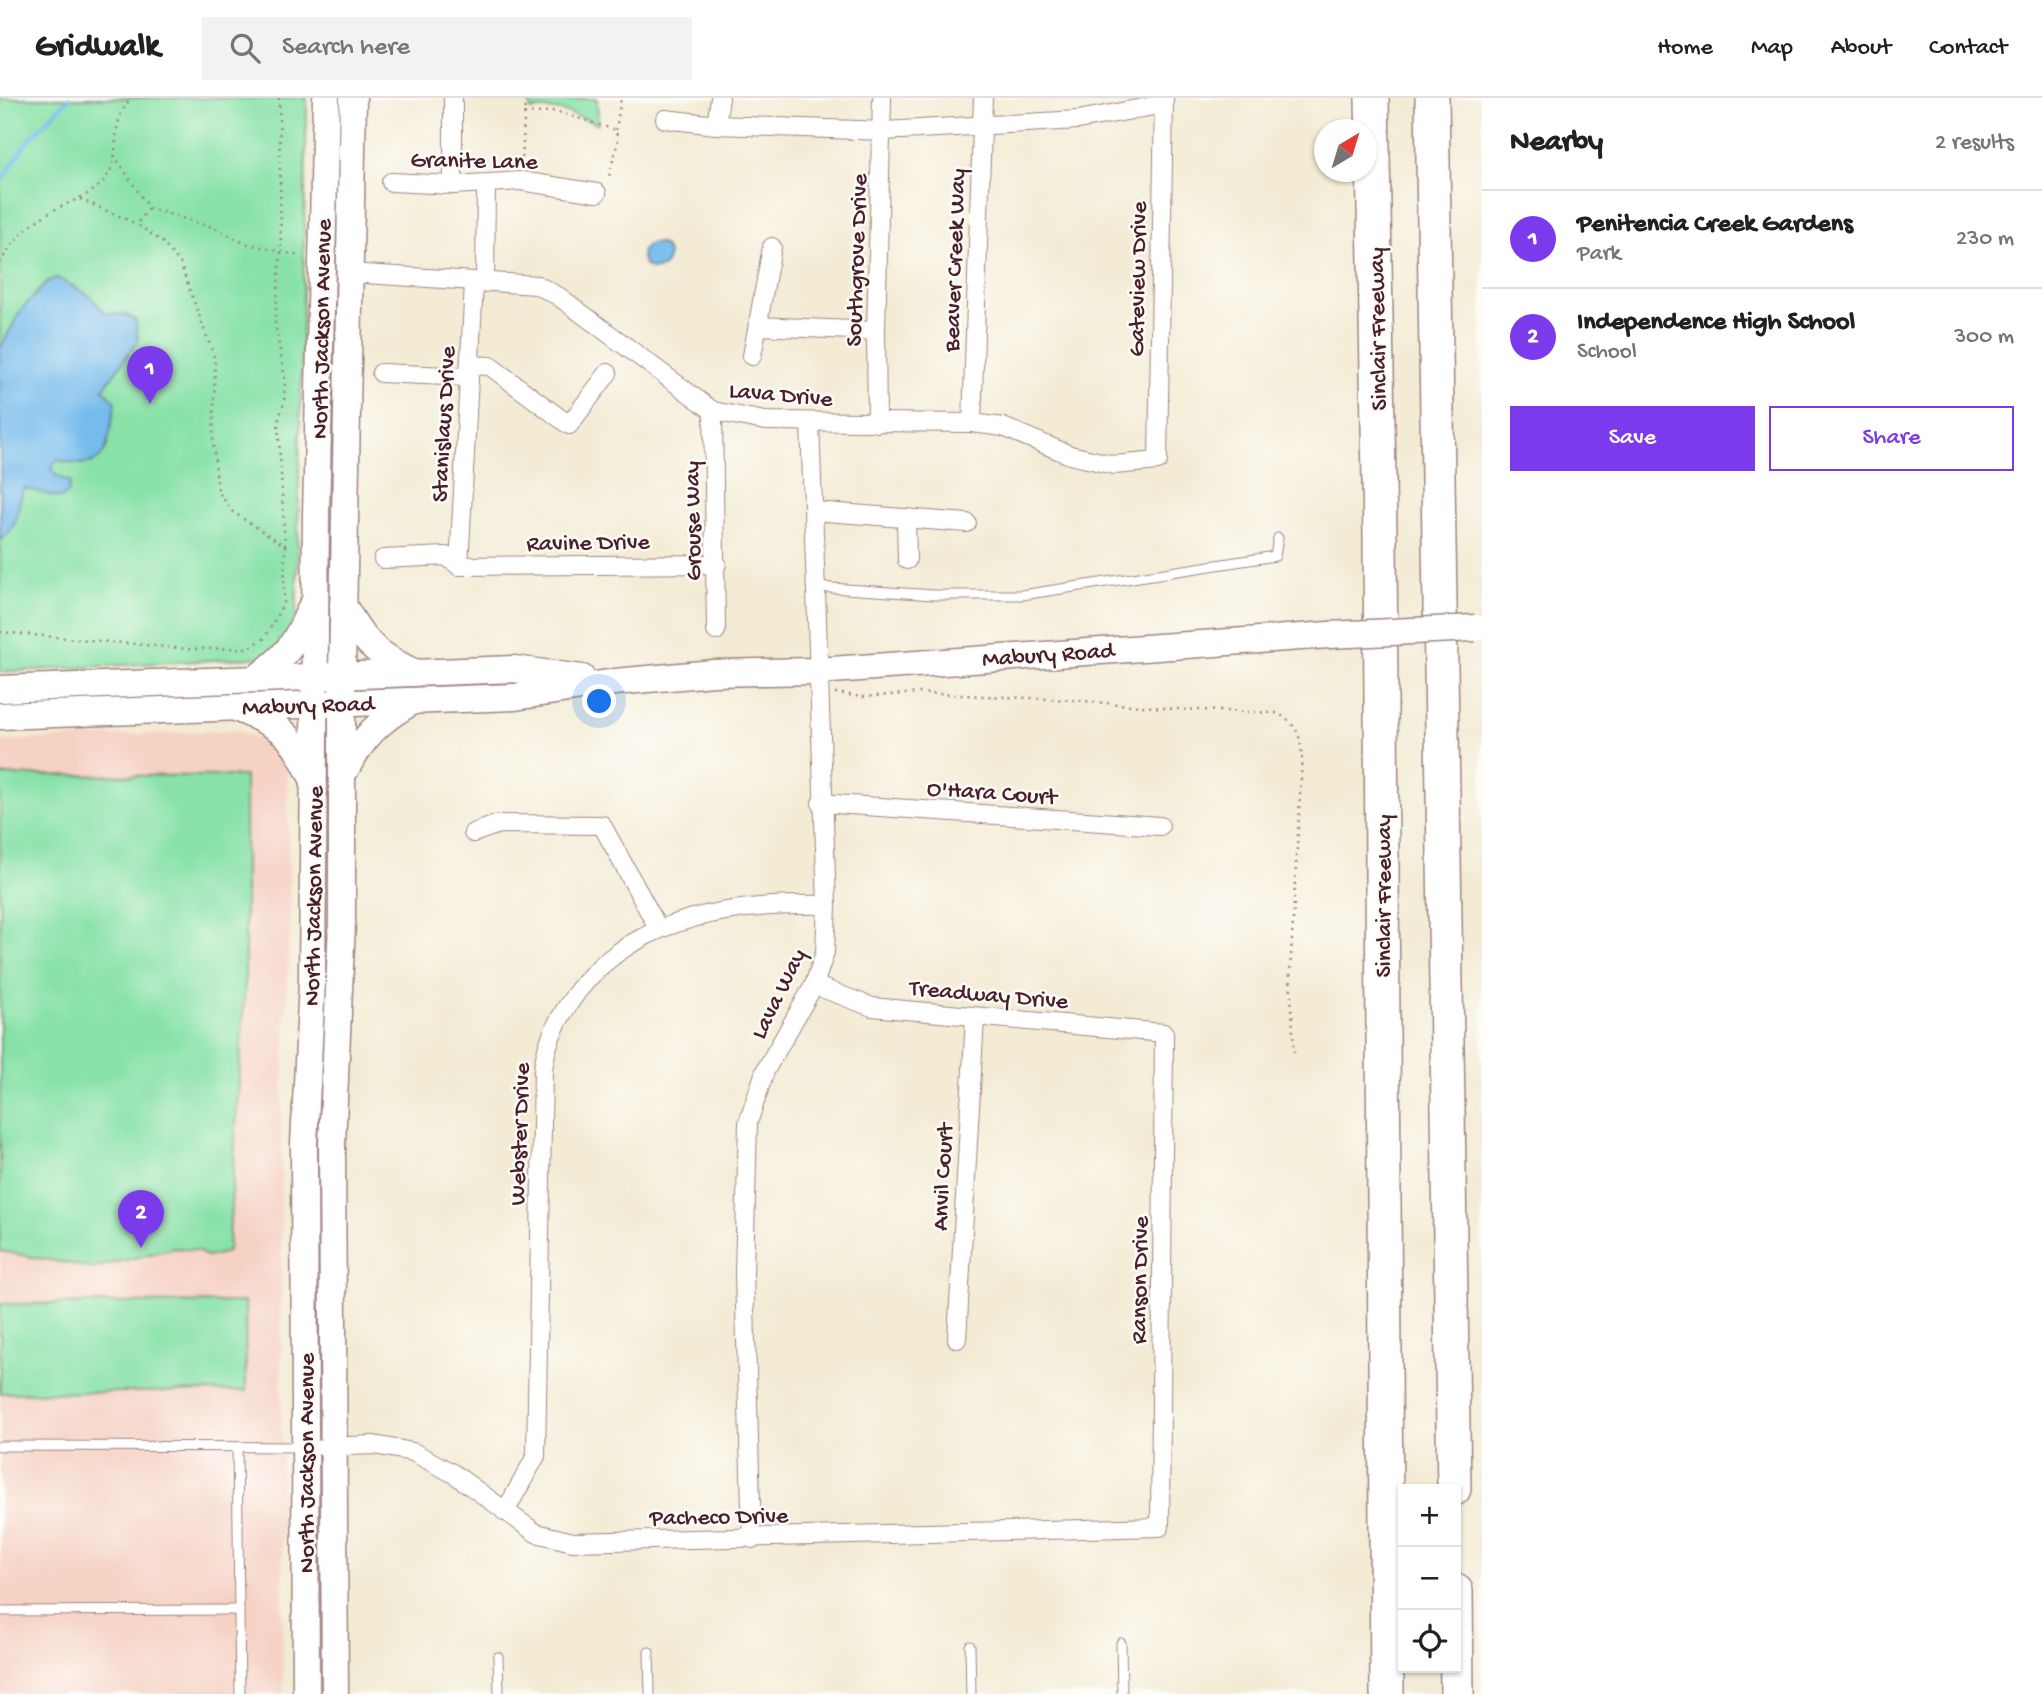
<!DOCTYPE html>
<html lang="en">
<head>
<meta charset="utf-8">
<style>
  :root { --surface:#fff; --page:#f2f2f2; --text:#202124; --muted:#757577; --line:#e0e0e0; --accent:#7c3aed }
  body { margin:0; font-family:"Gochi Hand",sans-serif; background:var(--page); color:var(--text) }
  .controls { position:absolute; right:21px; bottom:21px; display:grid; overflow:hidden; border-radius:0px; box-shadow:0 2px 5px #0004 }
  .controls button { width:63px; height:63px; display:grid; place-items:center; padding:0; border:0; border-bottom:2px solid var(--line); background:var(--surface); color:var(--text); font:35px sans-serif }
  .compass { position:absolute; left:1314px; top:21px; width:63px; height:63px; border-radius:50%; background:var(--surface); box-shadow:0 2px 5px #0004; rotate:38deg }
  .you { position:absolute; left:600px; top:604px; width:24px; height:24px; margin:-18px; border:5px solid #fff; border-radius:50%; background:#1a73e8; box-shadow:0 0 0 10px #1a73e833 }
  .badge { display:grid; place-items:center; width:46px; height:46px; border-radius:50%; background:var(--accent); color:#fff; font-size:23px; font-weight:700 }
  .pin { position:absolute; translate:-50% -58px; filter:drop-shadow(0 2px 4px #0008) }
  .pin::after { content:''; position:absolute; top:37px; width:24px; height:21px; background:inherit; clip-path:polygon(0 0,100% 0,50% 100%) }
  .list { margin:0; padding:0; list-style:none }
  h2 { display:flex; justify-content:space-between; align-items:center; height:91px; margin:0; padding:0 28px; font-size:30px }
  h2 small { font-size:23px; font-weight:400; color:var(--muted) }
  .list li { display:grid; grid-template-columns:46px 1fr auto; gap:21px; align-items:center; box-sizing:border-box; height:98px; padding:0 28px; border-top:2px solid var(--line) }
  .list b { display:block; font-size:26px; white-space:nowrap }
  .list p { margin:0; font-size:23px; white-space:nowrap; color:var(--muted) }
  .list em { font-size:23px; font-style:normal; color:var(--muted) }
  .actions { display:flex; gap:14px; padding:21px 28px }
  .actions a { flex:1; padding:16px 0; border:2px solid var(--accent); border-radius:0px; text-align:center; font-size:24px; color:var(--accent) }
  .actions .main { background:var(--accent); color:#fff }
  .icon { flex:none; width:38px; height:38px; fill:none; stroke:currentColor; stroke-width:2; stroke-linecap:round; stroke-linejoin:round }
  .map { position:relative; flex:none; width:1482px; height:1596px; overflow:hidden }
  header { display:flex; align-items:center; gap:42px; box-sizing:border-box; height:98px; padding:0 35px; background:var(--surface); border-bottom:2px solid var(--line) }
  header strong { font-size:33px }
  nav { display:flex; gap:38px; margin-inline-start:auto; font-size:24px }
  .search { width:490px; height:63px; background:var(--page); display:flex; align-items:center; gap:18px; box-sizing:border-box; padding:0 24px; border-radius:0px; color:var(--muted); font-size:26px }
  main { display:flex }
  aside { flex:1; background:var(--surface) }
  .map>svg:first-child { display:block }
  .built { fill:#f6d2c4 }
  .green { fill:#88e2a7; stroke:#698069; stroke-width:2 }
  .water { fill:#75bbec; stroke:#606d8c; stroke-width:2 }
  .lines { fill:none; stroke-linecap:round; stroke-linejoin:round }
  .stream { stroke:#75bbec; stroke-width:4.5 }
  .lane-casing { stroke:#9e8580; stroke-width:11 }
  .street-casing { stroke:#9e8580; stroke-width:20 }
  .secondary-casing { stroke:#9e8580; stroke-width:29 }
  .highway-casing { stroke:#9e8580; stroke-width:36 }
  .path { stroke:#9e8580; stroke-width:2.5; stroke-dasharray:2 5; stroke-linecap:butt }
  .lane { stroke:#fff; stroke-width:9 }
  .street { stroke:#fff; stroke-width:18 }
  .secondary { stroke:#fff; stroke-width:26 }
  .highway { stroke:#fff; stroke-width:33 }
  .secondary-bridge-casing { stroke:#9e8580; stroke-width:29; stroke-linecap:butt }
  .secondary-bridge { stroke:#fff; stroke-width:26 }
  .labels { text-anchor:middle; stroke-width:5; stroke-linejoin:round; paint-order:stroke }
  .street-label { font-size:24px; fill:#4a1f2b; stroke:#fdfcf7 }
</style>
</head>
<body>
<header>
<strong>Gridwalk</strong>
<div class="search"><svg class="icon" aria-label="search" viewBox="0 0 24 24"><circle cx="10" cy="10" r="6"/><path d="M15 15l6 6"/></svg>Search here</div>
<nav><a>Home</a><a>Map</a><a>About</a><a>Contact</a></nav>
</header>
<main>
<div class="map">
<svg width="1482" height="1596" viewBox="0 0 1482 1596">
  <rect width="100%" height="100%" fill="#fdfcf7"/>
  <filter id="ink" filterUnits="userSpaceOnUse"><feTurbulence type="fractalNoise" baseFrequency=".0143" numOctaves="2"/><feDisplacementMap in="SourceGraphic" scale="14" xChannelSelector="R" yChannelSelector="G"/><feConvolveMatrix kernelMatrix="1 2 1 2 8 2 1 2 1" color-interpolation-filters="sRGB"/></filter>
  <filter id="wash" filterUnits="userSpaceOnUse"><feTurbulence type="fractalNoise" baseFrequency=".00686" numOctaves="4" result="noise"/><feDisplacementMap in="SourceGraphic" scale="28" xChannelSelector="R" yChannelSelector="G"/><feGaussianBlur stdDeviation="1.57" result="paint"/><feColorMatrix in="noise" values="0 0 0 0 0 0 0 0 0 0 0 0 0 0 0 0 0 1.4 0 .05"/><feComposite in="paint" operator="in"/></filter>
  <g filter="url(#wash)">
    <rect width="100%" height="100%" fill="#f3ebd4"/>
    <path class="built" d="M237,632L267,644L279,654L287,671L290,829L282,1007L281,1205L283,1596H0V643Z"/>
    <g class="green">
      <path d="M0,0H307L296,530L268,559L0,574Z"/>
      <path d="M529,0L597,1L598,26C575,17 556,8 531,12Z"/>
      <path d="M0,677L245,678V886L228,1154L208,1159L196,1152L175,1150L93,1170L0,1153Z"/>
      <path d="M245,1204L246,1293L0,1295V1206Z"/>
    </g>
    <g class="water">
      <circle cx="655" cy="158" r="13"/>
      <path d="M57,180L89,197L105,215L126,217L136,223L138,243L103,291L116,304C105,346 114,377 57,362L52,369L55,377L70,384L68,395L60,400L24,390C14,413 23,424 0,443V250L21,212L48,183Z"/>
    </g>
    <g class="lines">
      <path class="stream" d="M0,85L27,44L69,0"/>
    </g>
  </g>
  <g filter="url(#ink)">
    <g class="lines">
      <g class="lane-casing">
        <g id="lane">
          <path d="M817,489L934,497H1022L1275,458L1278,440"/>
          <path d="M0,1348L303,1349"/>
          <path d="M237,1350L240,1596"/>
          <path d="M0,1513L239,1512"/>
          <path d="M1121,1545L1122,1596"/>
          <path d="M970,1548L971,1596"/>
          <path d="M649,1554L650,1596"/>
          <path d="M498,1559L499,1596"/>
        </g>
      </g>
      <g class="street-casing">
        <g id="street">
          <path d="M665,21L716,27L884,33L1078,22L1164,6"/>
          <path d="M716,27L720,0"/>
          <path d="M391,84L453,87L521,83L597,95"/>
          <path d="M453,87V0"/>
          <path d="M349,175L537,187L558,198L713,313L765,323L972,325L1003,329L1070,357L1114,367L1158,363L1164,0"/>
          <path d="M485,185L486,86"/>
          <path d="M758,228L876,233"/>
          <path d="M752,258L772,149"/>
          <path d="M470,267L490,268L569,327L608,275"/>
          <path d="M381,275L469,279"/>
          <path d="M713,313L716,533"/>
          <path d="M877,325L876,233L882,0"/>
          <path d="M972,325L983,0"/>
          <path d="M814,413L967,425"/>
          <path d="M906,420L907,462"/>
          <path d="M383,461L446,458L459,468"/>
          <path d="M459,468L474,185"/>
          <path d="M459,468L717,466"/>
          <path d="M821,705L1160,728"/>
          <path d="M473,735L499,726L602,727L658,830"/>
          <path d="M957,1241L975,919"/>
          <path d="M325,1349L374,1347L413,1354L454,1376L536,1435L573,1444L1160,1429L1164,935L872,909L814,887"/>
          <path d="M505,1414L536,1358L543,972C546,946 554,929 568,907C624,819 730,805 827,807"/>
          <path d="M752,1441L744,1175L748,1025L765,973L814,887L825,854L827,807L810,324"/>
        </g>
      </g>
      <g class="secondary-casing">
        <g id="secondary">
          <path d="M343,507C364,544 373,554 411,573"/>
          <path d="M255,581C287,558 296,545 311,509"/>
          <path d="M0,591L514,571L582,580"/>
          <path d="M240,612C283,629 291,635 311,677"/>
          <path d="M0,618L515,599L615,584L713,575L817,573L1329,537"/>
          <path d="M344,674C364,638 377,624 413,603"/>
          <path d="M306,1596L304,1046L312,883L316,416L326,0"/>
          <path d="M335,1596L332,1046L342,825V576L353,0"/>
        </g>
      </g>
      <g class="highway-casing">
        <g id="highway">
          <path d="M1372,0L1380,437L1387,1596"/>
          <path d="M1432,0L1454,1391"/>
          <path d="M1456,1493L1457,1596"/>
        </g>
      </g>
      <g class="path">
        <path d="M279,0L281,153L275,225L285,281L284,305L278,324L285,448"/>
        <path d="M524,16L555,13L616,32L618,43L608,82"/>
        <path d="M616,32L621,0"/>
        <path d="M114,57L149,110L215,130L244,145L300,158"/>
        <path d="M522,67L525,0"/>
        <path d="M80,101L137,126"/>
        <path d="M0,165C14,141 33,122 58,110C74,102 94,96 105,81C124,58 106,29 131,0"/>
        <path d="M0,534L189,551L249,550L265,540L284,504L285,448L233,414L218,393L213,346L215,261L180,165L161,143L137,126L149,110"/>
        <path d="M835,595L862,599L919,595L1072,602L1176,611L1277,615C1298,626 1301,639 1302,661L1290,875L1294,954"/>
      </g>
      <use href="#lane" class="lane"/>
      <use href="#street" class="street"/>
      <use href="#secondary" class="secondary"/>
      <use href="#highway" class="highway"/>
      <g class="secondary-bridge-casing">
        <path id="secondary-bridge" d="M1329,537L1475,530"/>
      </g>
      <use href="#secondary-bridge" class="secondary-bridge"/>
    </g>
  </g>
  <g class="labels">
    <g class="street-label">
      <text transform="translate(474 61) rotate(1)" y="8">Granite Lane</text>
      <text transform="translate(855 162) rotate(-88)" y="8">Southgrove Drive</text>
      <text transform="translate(953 162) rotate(-88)" y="8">Beaver Creek Way</text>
      <text transform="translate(1136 181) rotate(-89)" y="8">Gateview Drive</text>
      <text transform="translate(320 231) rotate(-89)" y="8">North Jackson Avenue</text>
      <text transform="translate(1376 231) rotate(-91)" y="8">Sinclair Freeway</text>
      <text transform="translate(781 295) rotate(5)" y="8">Lava Drive</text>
      <text transform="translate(442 326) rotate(-87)" y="8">Stanislaus Drive</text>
      <text transform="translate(691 423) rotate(-91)" y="8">Grouse Way</text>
      <text transform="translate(588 443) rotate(-1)" y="8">Ravine Drive</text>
      <text transform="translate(1048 555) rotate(-4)" y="8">Mabury Road</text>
      <text transform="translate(308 606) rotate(-2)" y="8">Mabury Road</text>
      <text transform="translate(992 693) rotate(4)" y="8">O'Hara Court</text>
      <text transform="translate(312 798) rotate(-89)" y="8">North Jackson Avenue</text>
      <text transform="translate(1382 798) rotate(-90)" y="8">Sinclair Freeway</text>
      <text transform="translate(777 895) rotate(-64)" y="8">Lava Way</text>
      <text transform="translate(989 895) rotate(5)" y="8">Treadway Drive</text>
      <text transform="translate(518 1036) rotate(-88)" y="8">Webster Drive</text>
      <text transform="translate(941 1079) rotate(-87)" y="8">Anvil Court</text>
      <text transform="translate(1138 1182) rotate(-89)" y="8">Ranson Drive</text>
      <text transform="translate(305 1365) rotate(-90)" y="8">North Jackson Avenue</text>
      <text transform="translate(719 1417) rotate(-1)" y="8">Pacheco Drive</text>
    </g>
  </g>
</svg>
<div class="controls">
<button>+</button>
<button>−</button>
<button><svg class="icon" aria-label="locate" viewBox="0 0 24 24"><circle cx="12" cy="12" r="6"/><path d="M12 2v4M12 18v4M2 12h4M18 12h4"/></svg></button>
</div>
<svg class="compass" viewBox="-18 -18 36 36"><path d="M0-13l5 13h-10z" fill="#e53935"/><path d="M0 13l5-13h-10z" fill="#757577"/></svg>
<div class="you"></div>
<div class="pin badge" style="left:150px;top:306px">1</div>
<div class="pin badge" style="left:141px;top:1150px">2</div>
</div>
<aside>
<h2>Nearby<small>2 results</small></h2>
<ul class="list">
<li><span class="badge">1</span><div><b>Penitencia Creek Gardens</b><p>Park</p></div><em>230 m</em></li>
<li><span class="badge">2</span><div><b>Independence High School</b><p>School</p></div><em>300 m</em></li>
</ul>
<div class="actions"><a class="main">Save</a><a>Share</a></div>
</aside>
</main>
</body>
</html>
